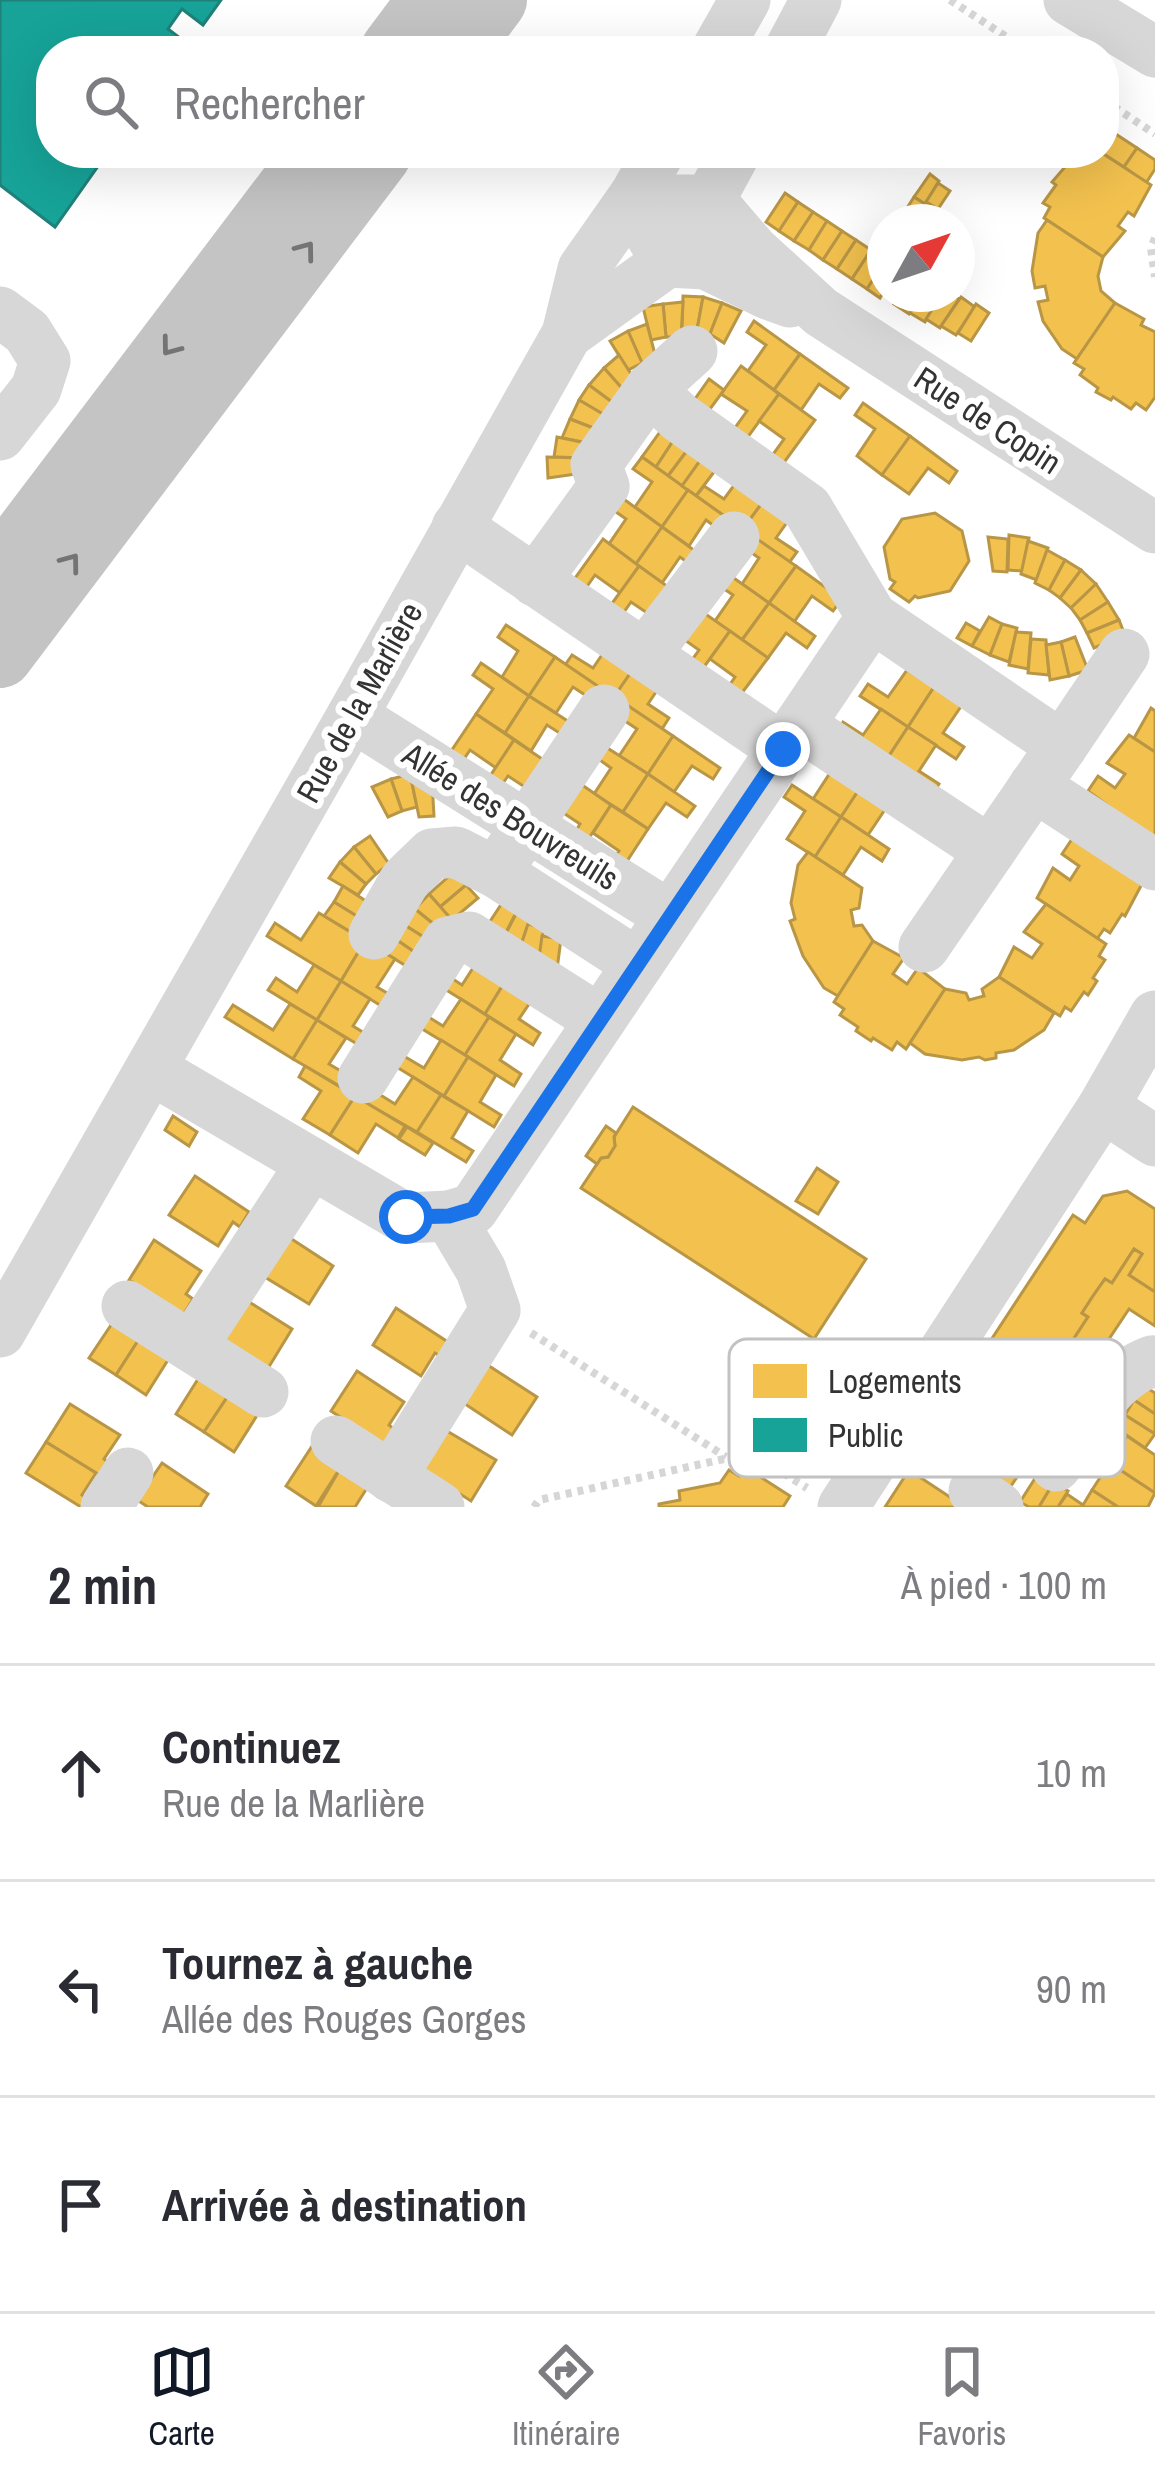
<!DOCTYPE html>
<html lang="fr">
<head>
<meta charset="utf-8">
<style>
  :root { --surface:#fff; --page:#f2f2f3; --text:#2b2b33; --muted:#7c7c81; --line:#e1e1e2; --accent:#111827 }
  body { margin:0; font-family:"Archivo Narrow",sans-serif; background:var(--page); color:var(--text) }
  .compass { position:absolute; left:867px; top:204px; width:108px; height:108px; border-radius:50%; background:var(--surface); box-shadow:0 12px 48px #0002; rotate:50deg }
  .stop { position:absolute; width:36px; height:36px; margin:-27px; border:9px solid #1a73e8; border-radius:50%; background:#fff }
  .stop.end { background:#1a73e8; border-color:#fff; box-shadow:0 3px 12px #0008 }
  .list { margin:0; padding:0; list-style:none }
  h2 { display:flex; justify-content:space-between; align-items:center; height:156px; margin:0; padding:0 48px; font-size:51px }
  h2 small { font-size:39px; font-weight:400; color:var(--muted) }
  .list li { display:grid; grid-template-columns:78px 1fr auto; gap:36px; align-items:center; box-sizing:border-box; height:216px; padding:0 48px; border-top:3px solid var(--line) }
  .list b { display:block; font-size:45px; white-space:nowrap }
  .list p { margin:0; font-size:39px; white-space:nowrap; color:var(--muted) }
  .list em { font-size:39px; font-style:normal; color:var(--muted) }
  .icon { flex:none; width:66px; height:66px; fill:none; stroke:currentColor; stroke-width:2; stroke-linecap:round; stroke-linejoin:round }
  .map { position:relative; flex:none; width:1155px; height:1507px; overflow:hidden }
  .search { position:absolute; background:var(--surface); box-shadow:0 12px 48px #0002; left:36px; right:36px; top:36px; height:132px; display:flex; align-items:center; gap:30px; box-sizing:border-box; padding:0 42px; border-radius:48px; color:var(--muted); font-size:45px }
  .sheet { height:804px; background:var(--surface) }
  nav { display:flex; justify-content:space-around; align-items:center; box-sizing:border-box; height:168px; border-top:3px solid var(--line); background:var(--surface); font-size:33px; color:var(--muted) }
  nav a { display:grid; justify-items:center; gap:6px }
  nav .on { color:var(--accent) }
  .map>svg:first-child { display:block }
  .homes { fill:#f2c14e; stroke:#b99646; stroke-width:3 }
  .public { fill:#17a398; stroke:#1f817a; stroke-width:3 }
  .lines { fill:none; stroke-linecap:round; stroke-linejoin:round }
  .path { stroke:#d6d6d6; stroke-width:8; stroke-dasharray:6 6; stroke-linecap:butt }
  .minor { stroke:#d7d7d7; stroke-width:51 }
  .highway { stroke:#c4c4c4; stroke-width:66 }
  .oneway { stroke:#747474 }
  .route { stroke:#1a73e8; stroke-width:15 }
  .labels { text-anchor:middle; stroke-width:12; stroke-linejoin:round; paint-order:stroke }
  .street-label { font-size:33px; fill:#333; stroke:#fff }
  .key { fill:#fff; stroke:#c2c2c2; stroke-width:3 }
  .key-label { font-size:33px; fill:#333 }
</style>
</head>
<body>
<div class="map">
<svg width="1155" height="1507" viewBox="0 0 1155 1507">
  <rect width="100%" height="100%" fill="#fff"/>
  <g class="homes">
    <path d="M1105,127L1137,148L1124,167L1102,153H1104Z"/>
    <path d="M1137,148L1155,160V169L1146,183L1124,167Z"/>
    <path d="M1077,153L1085,157L1087,153H1102L1151,185L1134,216L1128,212L1118,226L1125,231L1103,257L1044,218L1050,207L1043,203L1056,185L1052,182Z"/>
    <path d="M930,174L939,181L925,204L914,197Z"/>
    <path d="M938,183L950,191L938,209L926,202Z"/>
    <path d="M785,193L798,202L779,231L766,222Z"/>
    <path d="M914,197L925,204L913,222H904L900,219Z"/>
    <path d="M798,202L813,212L794,241L779,231Z"/>
    <path d="M926,202L938,209L929,222H917L915,220Z"/>
    <path d="M813,212L827,221L809,250L794,241Z"/>
    <path d="M1047,220L1103,257L1098,276L1101,291L1115,303L1077,359L1062,349L1043,321L1038,302L1048,300L1045,286L1035,288L1032,271L1038,233Z"/>
    <path d="M827,221L842,231L823,260L809,250Z"/>
    <path d="M842,231L856,240L837,269L823,260Z"/>
    <path d="M856,240L871,250L852,279L837,269Z"/>
    <path d="M871,250L885,261L867,289L852,279Z"/>
    <path d="M885,261V289L880,298L867,289Z"/>
    <path d="M901,294H922L909,314L894,304Z"/>
    <path d="M922,294H942L925,322L910,313Z"/>
    <path d="M942,294H951L959,299L940,328L926,319Z"/>
    <path d="M683,296L703,297L697,330L682,329Z"/>
    <path d="M703,297L722,303L710,334L697,330Z"/>
    <path d="M961,297L975,307L956,335L941,326Z"/>
    <path d="M683,302L681,337H666L663,304Z"/>
    <path d="M722,303L741,311L724,343L710,334Z"/>
    <path d="M1115,303L1144,319L1141,325L1155,332V397L1146,410L1136,403L1131,409L1113,397L1111,400L1096,392L1098,388L1080,375L1084,369L1074,363Z"/>
    <path d="M663,304L666,337L651,340L643,307Z"/>
    <path d="M976,304L989,313L971,341L958,333Z"/>
    <path d="M754,321L800,354L774,390L748,371L766,345L747,332Z"/>
    <path d="M647,324L656,358L642,363L628,331Z"/>
    <path d="M628,331L642,363L628,370L610,341Z"/>
    <path d="M800,354L848,388L840,398L819,384L801,410L774,390Z"/>
    <path d="M619,355L638,385L627,394L604,368Z"/>
    <path d="M741,366L779,394L745,441L732,432L747,411L721,394Z"/>
    <path d="M604,368L627,394L616,405L589,385Z"/>
    <path d="M709,379L724,390L704,417L690,406Z"/>
    <path d="M589,385L616,405L608,417L579,400Z"/>
    <path d="M779,394L815,420L780,468L769,460L784,439L759,421Z"/>
    <path d="M579,400L608,417L601,431L570,419Z"/>
    <path d="M863,403L910,436L882,475L857,456L875,429L855,415Z"/>
    <path d="M570,419L601,431L598,445L562,438Z"/>
    <path d="M662,429L675,438L656,467L642,457Z"/>
    <path d="M910,436L957,471L949,483L928,468L909,494L882,475Z"/>
    <path d="M557,437L591,444L589,458L554,457Z"/>
    <path d="M675,438L689,448L668,476L656,467Z"/>
    <path d="M689,448L702,458L682,486L668,476Z"/>
    <path d="M547,457L583,458V473L548,478Z"/>
    <path d="M642,457L688,490L662,527L635,507L652,482L633,469Z"/>
    <path d="M702,458L717,468L696,496L682,486Z"/>
    <path d="M743,473L770,492L743,529L696,496L704,486L724,499Z"/>
    <path d="M688,490L734,523L726,535L706,520L689,546L662,527Z"/>
    <path d="M614,492L662,527L636,564L609,544L626,519L606,505Z"/>
    <path d="M770,492L795,511L776,538L797,552L789,563L743,529Z"/>
    <path d="M935,513L962,531L969,561L950,591L918,598L915,596L909,602L890,589L895,582L890,579L884,547L902,519Z"/>
    <path d="M662,527L709,561L701,572L680,557L662,583L636,564Z"/>
    <path d="M747,532L796,566L769,603L742,584L759,558L739,544Z"/>
    <path d="M1009,535L1029,538L1022,571L1008,570Z"/>
    <path d="M988,537L1008,539L1007,572L993,571Z"/>
    <path d="M603,539L639,566L620,593L595,575L581,595L568,588Z"/>
    <path d="M1028,541L1048,548L1037,580L1021,574Z"/>
    <path d="M1047,550L1065,560L1049,590L1035,583Z"/>
    <path d="M1065,560L1081,570L1060,598L1049,590Z"/>
    <path d="M639,566L678,594L659,621L631,602L617,622L605,613Z"/>
    <path d="M796,566L842,599L833,611L812,596L794,622L769,603Z"/>
    <path d="M721,569L769,603L742,640L715,621L733,595L712,581Z"/>
    <path d="M1081,570L1096,584L1071,608L1060,598Z"/>
    <path d="M1096,584L1108,602L1080,620L1071,608Z"/>
    <path d="M1108,602L1119,620L1087,633L1080,620Z"/>
    <path d="M769,603L815,636L807,648L786,633L768,658L742,640Z"/>
    <path d="M691,604L730,631L696,678L684,671L699,650L672,631Z"/>
    <path d="M989,617L1002,624L990,655L972,646Z"/>
    <path d="M1119,620L1125,635L1094,648L1087,633Z"/>
    <path d="M966,623L980,631L972,646L957,638Z"/>
    <path d="M1002,624L1017,628L1009,662L990,655Z"/>
    <path d="M506,625L555,657L529,696L502,677L518,651L498,637Z"/>
    <path d="M730,631L768,658L733,705L721,697L735,677L710,659Z"/>
    <path d="M1016,632L1031,633L1028,669L1009,665Z"/>
    <path d="M1075,637L1088,670L1069,676L1061,642Z"/>
    <path d="M1031,639L1046,640L1049,675L1028,673Z"/>
    <path d="M612,640L640,659L614,697L565,665L572,655L593,668Z"/>
    <path d="M1061,642L1069,676L1050,680L1046,645Z"/>
    <path d="M555,657L602,689L594,701L573,687L556,713L529,696Z"/>
    <path d="M640,659L666,677L648,704L669,718L662,729L614,697Z"/>
    <path d="M481,663L529,696L505,733L476,714L493,689L473,675Z"/>
    <path d="M907,670L934,687L908,727L860,696L868,684L888,697Z"/>
    <path d="M934,687L962,705L943,733L964,747L956,759L908,727Z"/>
    <path d="M529,696L577,727L569,739L547,725L531,751L505,733Z"/>
    <path d="M624,703L673,736L648,774L619,756L637,729L616,715Z"/>
    <path d="M1151,708L1155,711V752L1134,738Z"/>
    <path d="M881,709L908,727L883,765L835,734L843,722L863,735Z"/>
    <path d="M476,714L514,740L496,768L470,750L456,771L443,763Z"/>
    <path d="M908,727L936,745L919,771L939,784L931,797L883,765Z"/>
    <path d="M1129,735L1155,752V840L1088,791L1098,776L1115,788L1125,774L1107,763Z"/>
    <path d="M673,736L720,768L713,779L692,766L674,792L648,774Z"/>
    <path d="M514,740L554,767L537,795L508,776L494,796L482,788Z"/>
    <path d="M598,742L648,774L623,812L594,794L611,768L590,753Z"/>
    <path d="M830,773L866,779L841,817L813,799Z"/>
    <path d="M410,774L417,807L402,811L391,779Z"/>
    <path d="M648,774L695,806L687,817L666,803L648,829L623,812Z"/>
    <path d="M572,778L611,805L579,853L567,845L580,824L553,806Z"/>
    <path d="M391,779L402,811L388,817L372,787Z"/>
    <path d="M866,779L886,808L868,835L841,817Z"/>
    <path d="M432,781L434,816L419,817L412,783Z"/>
    <path d="M792,785L841,817L815,857L787,839L805,811L784,797Z"/>
    <path d="M611,805L648,829L616,878L605,871L619,851L593,833Z"/>
    <path d="M841,817L889,849L882,861L861,847L843,875L815,857Z"/>
    <path d="M370,836L389,864L376,874L354,847Z"/>
    <path d="M1072,839L1143,882L1125,916L1122,914L1110,933L1104,929L1097,939L1037,898L1053,868L1070,880L1079,866L1062,854Z"/>
    <path d="M354,847L376,874L366,884L340,862Z"/>
    <path d="M808,852L862,888L859,908L851,910L854,926L862,925L873,941L838,996L824,988L803,956L790,921L795,919L791,903L798,865Z"/>
    <path d="M340,862L366,884L358,895L329,878Z"/>
    <path d="M455,871L466,885L440,907L429,894Z"/>
    <path d="M466,885L478,898L452,920L440,907Z"/>
    <path d="M343,886L372,905L363,920L334,902Z"/>
    <path d="M429,894L452,920L441,930L415,909Z"/>
    <path d="M504,900L518,909L502,940L485,929Z"/>
    <path d="M334,902L363,920L354,934L324,916Z"/>
    <path d="M1046,904L1106,944L1099,956L1105,960L1093,978L1097,981L1088,995L1084,992L1071,1011L1065,1007L1060,1016L999,977L1014,947L1032,958L1042,944L1024,932Z"/>
    <path d="M415,909L441,930L433,943L403,924Z"/>
    <path d="M517,912L530,919L519,951L501,943Z"/>
    <path d="M319,913L365,941L341,981L267,936L275,923L301,940Z"/>
    <path d="M403,924L433,943L423,958L394,938Z"/>
    <path d="M528,924L544,928L539,961L519,951Z"/>
    <path d="M542,936L561,939L556,977L537,973Z"/>
    <path d="M394,938L423,958L416,972L385,953Z"/>
    <path d="M365,941L395,959L377,987L399,1000L391,1012L341,981Z"/>
    <path d="M873,941L904,958L893,974L907,984L918,968L945,989L906,1049L897,1042L892,1050L873,1038L871,1041L856,1031L858,1027L840,1015L844,1009L834,1002Z"/>
    <path d="M480,957L509,975L485,1014L435,983L442,972L462,985Z"/>
    <path d="M314,965L341,981L317,1020L268,990L276,978L297,992Z"/>
    <path d="M509,975L537,992L519,1019L540,1033L533,1045L485,1014Z"/>
    <path d="M999,977L1054,1013L1044,1030L1014,1050L996,1053V1058L985,1060L979,1057L962,1060L925,1054L910,1043L945,989L966,993L969,1000L984,996L982,989Z"/>
    <path d="M341,981L370,999L353,1026L374,1039L367,1050L317,1020Z"/>
    <path d="M461,999L489,1017L465,1055L414,1024L422,1013L443,1026Z"/>
    <path d="M290,1004L317,1020L293,1059L225,1017L233,1005L273,1030Z"/>
    <path d="M489,1017L516,1034L500,1060L521,1074L514,1086L465,1055Z"/>
    <path d="M317,1020L346,1038L329,1064L351,1077L343,1088L293,1059Z"/>
    <path d="M441,1040L468,1057L444,1096L395,1066L402,1055L424,1068Z"/>
    <path d="M468,1057L496,1075L480,1102L501,1115L494,1127L444,1096Z"/>
    <path d="M305,1066L355,1096L330,1135L303,1119L321,1091L299,1077Z"/>
    <path d="M413,1077L441,1095L417,1132L366,1103L374,1091L395,1104Z"/>
    <path d="M441,1095L468,1111L452,1138L473,1151L466,1162L417,1132Z"/>
    <path d="M355,1096L405,1126L398,1138L376,1124L358,1153L330,1135Z"/>
    <path d="M633,1107L866,1259L814,1339L581,1188L601,1158L608,1157L615,1146L614,1137Z"/>
    <path d="M173,1116L197,1132L189,1146L165,1130Z"/>
    <path d="M606,1126L616,1133L614,1137L615,1146L608,1157L601,1158L597,1164L586,1156Z"/>
    <path d="M407,1127L433,1143L425,1155L399,1139Z"/>
    <path d="M817,1168L838,1182L818,1214L796,1201Z"/>
    <path d="M195,1176L249,1212L240,1227L233,1222L218,1246L169,1215Z"/>
    <path d="M1127,1191L1155,1209V1292L1129,1275L1142,1254L1134,1249L1112,1283L1105,1279L1093,1296L1082,1313L1088,1317L1052,1372L1045,1368L1035,1384L1024,1401L1030,1405L994,1459L987,1455L976,1472L926,1439L1073,1215L1085,1223L1103,1196Z"/>
    <path d="M287,1236L333,1266L309,1304L263,1276Z"/>
    <path d="M154,1240L201,1271L186,1294L193,1299L183,1315L129,1280Z"/>
    <path d="M1134,1249L1142,1254L1129,1275L1155,1292V1326L1129,1309L1007,1492L976,1472L987,1455L994,1459L1030,1405L1024,1401L1035,1384L1045,1368L1052,1372L1088,1317L1082,1313L1093,1296L1105,1279L1112,1283Z"/>
    <path d="M246,1300L292,1329L267,1370L211,1334Z"/>
    <path d="M396,1308L451,1344L442,1357L435,1353L421,1376L373,1345Z"/>
    <path d="M117,1316L143,1333L116,1375L89,1358Z"/>
    <path d="M143,1333L173,1352L146,1395L116,1375Z"/>
    <path d="M483,1362L537,1397L512,1435L465,1404Z"/>
    <path d="M203,1371L232,1390L204,1432L176,1414Z"/>
    <path d="M357,1371L404,1402L389,1425L396,1431L386,1447L331,1411Z"/>
    <path d="M1144,1386L1155,1393V1414L1134,1400Z"/>
    <path d="M232,1390L263,1406L234,1452L204,1432Z"/>
    <path d="M1134,1400L1155,1414V1434L1125,1415Z"/>
    <path d="M70,1404L120,1435L104,1459L109,1463L101,1476L46,1442Z"/>
    <path d="M1125,1415L1155,1434L1145,1448L1116,1428Z"/>
    <path d="M447,1431L496,1460L471,1501L416,1466Z"/>
    <path d="M1127,1436L1155,1455V1493L1102,1458L1108,1450L1115,1455Z"/>
    <path d="M46,1442L96,1473L82,1495L86,1498L81,1507L26,1473Z"/>
    <path d="M314,1443L344,1462L316,1506L286,1486Z"/>
    <path d="M1102,1458L1155,1493L1148,1507H1118L1092,1490L1103,1473L1096,1468Z"/>
    <path d="M344,1462L372,1480L355,1507H318Z"/>
    <path d="M162,1463L208,1494L200,1507H148L131,1496L147,1485Z"/>
    <path d="M745,1467L790,1496L783,1507H659V1504L680,1500L679,1491L720,1483L729,1470L739,1476Z"/>
    <path d="M909,1470L959,1503L957,1507H885Z"/>
    <path d="M1039,1472L1054,1482L1039,1507H1029L1020,1502Z"/>
    <path d="M1054,1482L1068,1491L1058,1507H1039Z"/>
    <path d="M1092,1490L1118,1507H1058L1067,1494L1083,1505Z"/>
  </g>
  <path class="public" d="M0,0H221L203,25L182,9L168,29L188,44L183,51H51V153L106,155L55,227L0,185Z"/>
  <g class="lines">
    <g class="path">
      <path d="M950,0L1028,51"/>
      <path d="M1104,100L1155,134"/>
      <path d="M1155,238L1151,248L1155,277"/>
      <path d="M531,1333L726,1457"/>
      <path d="M534,1507L539,1500L751,1453L807,1488"/>
    </g>
    <g class="minor">
      <path d="M1069,0L1155,52"/>
      <path d="M716,51L745,0"/>
      <path d="M789,51L816,0"/>
      <path d="M710,200L753,250L821,312L1155,528"/>
      <path d="M710,200H667L635,195L649,232L667,262L706,264L768,294L790,302"/>
      <path d="M0,312L27,332L45,361L36,389L0,435"/>
      <path d="M567,334L667,262L690,236L735,153"/>
      <path d="M650,389L679,417L807,508L872,617L1062,746L1124,654"/>
      <path d="M457,527L783,749"/>
      <path d="M535,581L604,486L596,465L650,389L692,351"/>
      <path d="M646,653L734,537"/>
      <path d="M352,716L670,916"/>
      <path d="M799,725L990,851"/>
      <path d="M1034,786L1155,865"/>
      <path d="M508,854L604,710"/>
      <path d="M374,934L405,880L432,854L456,852L497,873L638,964"/>
      <path d="M924,947L1062,746"/>
      <path d="M151,1069L405,1218L449,1216L473,1209L872,617"/>
      <path d="M363,1078L448,942L469,937L600,1020"/>
      <path d="M1103,1107L1155,1141"/>
      <path d="M127,1306L263,1392"/>
      <path d="M0,1332L352,716L567,334L583,269L635,195L659,153"/>
      <path d="M192,1346L312,1163"/>
      <path d="M336,1441L439,1507"/>
      <path d="M1056,1466C1083,1427 1106,1378 1152,1361L1155,1363"/>
      <path d="M391,1477L495,1310L481,1270L449,1216"/>
      <path d="M974,1491L998,1507"/>
      <path d="M106,1507L128,1473"/>
      <path d="M843,1507L1103,1107L1155,1016"/>
    </g>
    <g class="highway">
      <path d="M393,51L431,0"/>
      <path d="M456,51L494,0"/>
      <path d="M0,571L317,153"/>
      <path d="M0,655L379,153"/>
    </g>
  </g>
  <defs><path id="oneway-chevron" d="M-2-3.5L2.5 0L-2 3.5" fill="none" stroke-width="1.6" stroke-linecap="round" stroke-linejoin="round" transform="scale(3)"/></defs>
  <g class="oneway">
    <use href="#oneway-chevron" transform="translate(306 250) rotate(-53)"/>
    <use href="#oneway-chevron" transform="translate(170 347) rotate(127)"/>
    <use href="#oneway-chevron" transform="translate(71 562) rotate(-53)"/>
  </g>
  <g class="lines">
    <path class="route" d="M406,1217L449,1216L473,1209L783,749"/>
  </g>
  <g class="labels">
    <g class="street-label">
      <text transform="translate(988 420) rotate(33)" y="12">Rue de Copin</text>
      <text transform="translate(359 702) rotate(-61)" y="12">Rue de la Marlière</text>
      <text transform="translate(511 816) rotate(32)" y="12">Allée des Bouvreuils</text>
    </g>
  </g>
  <rect x="729" y="1339" width="396" height="138" rx="18" class="key"/>
  <rect x="753" y="1364" width="54" height="34" fill="#f2c14e"/>
  <rect x="753" y="1418" width="54" height="34" fill="#17a398"/>
  <g class="key-label">
    <text x="828" y="1393">Logements</text>
    <text x="828" y="1447">Public</text>
  </g>
</svg>
<svg class="compass" viewBox="-18 -18 36 36"><path d="M0-13l5 13h-10z" fill="#e53935"/><path d="M0 13l5-13h-10z" fill="#7c7c81"/></svg>
<div class="stop" style="left:406px;top:1217px"></div>
<div class="stop end" style="left:783px;top:749px"></div>
<div class="search"><svg class="icon" aria-label="search" viewBox="0 0 24 24"><circle cx="10" cy="10" r="6"/><path d="M15 15l6 6"/></svg>Rechercher</div>
</div>
<section class="sheet">
<h2>2 min<small>À pied · 100 m</small></h2>
<ul class="list">
<li><svg class="icon" aria-label="ahead" viewBox="0 0 24 24"><path d="M12 20V5M6 11l6-6 6 6"/></svg><div><b>Continuez</b><p>Rue de la Marlière</p></div><em>10 m</em></li>
<li><svg class="icon" aria-label="left" viewBox="0 0 24 24"><path d="M17 20v-9H6M10 6l-5 5 5 5"/></svg><div><b>Tournez à gauche</b><p>Allée des Rouges Gorges</p></div><em>90 m</em></li>
<li><svg class="icon" aria-label="arrive" viewBox="0 0 24 24"><path d="M6 21V4h12l-3 4 3 4H6"/></svg><div><b>Arrivée à destination</b></div></li>
</ul>
</section>
<nav>
<a class="on"><svg class="icon" aria-label="map" viewBox="0 0 24 24"><path d="M3 6l6-2 6 2 6-2v14l-6 2-6-2-6 2zM9 4v14M15 6v14"/></svg>Carte</a>
<a><svg class="icon" aria-label="directions" viewBox="0 0 24 24"><path d="M12 3l9 9-9 9-9-9zM9 14v-3h6M13 9l2 2-2 2"/></svg>Itinéraire</a>
<a><svg class="icon" aria-label="saved" viewBox="0 0 24 24"><path d="M7 4h10v16l-5-4-5 4z"/></svg>Favoris</a>
</nav>
</body>
</html>
